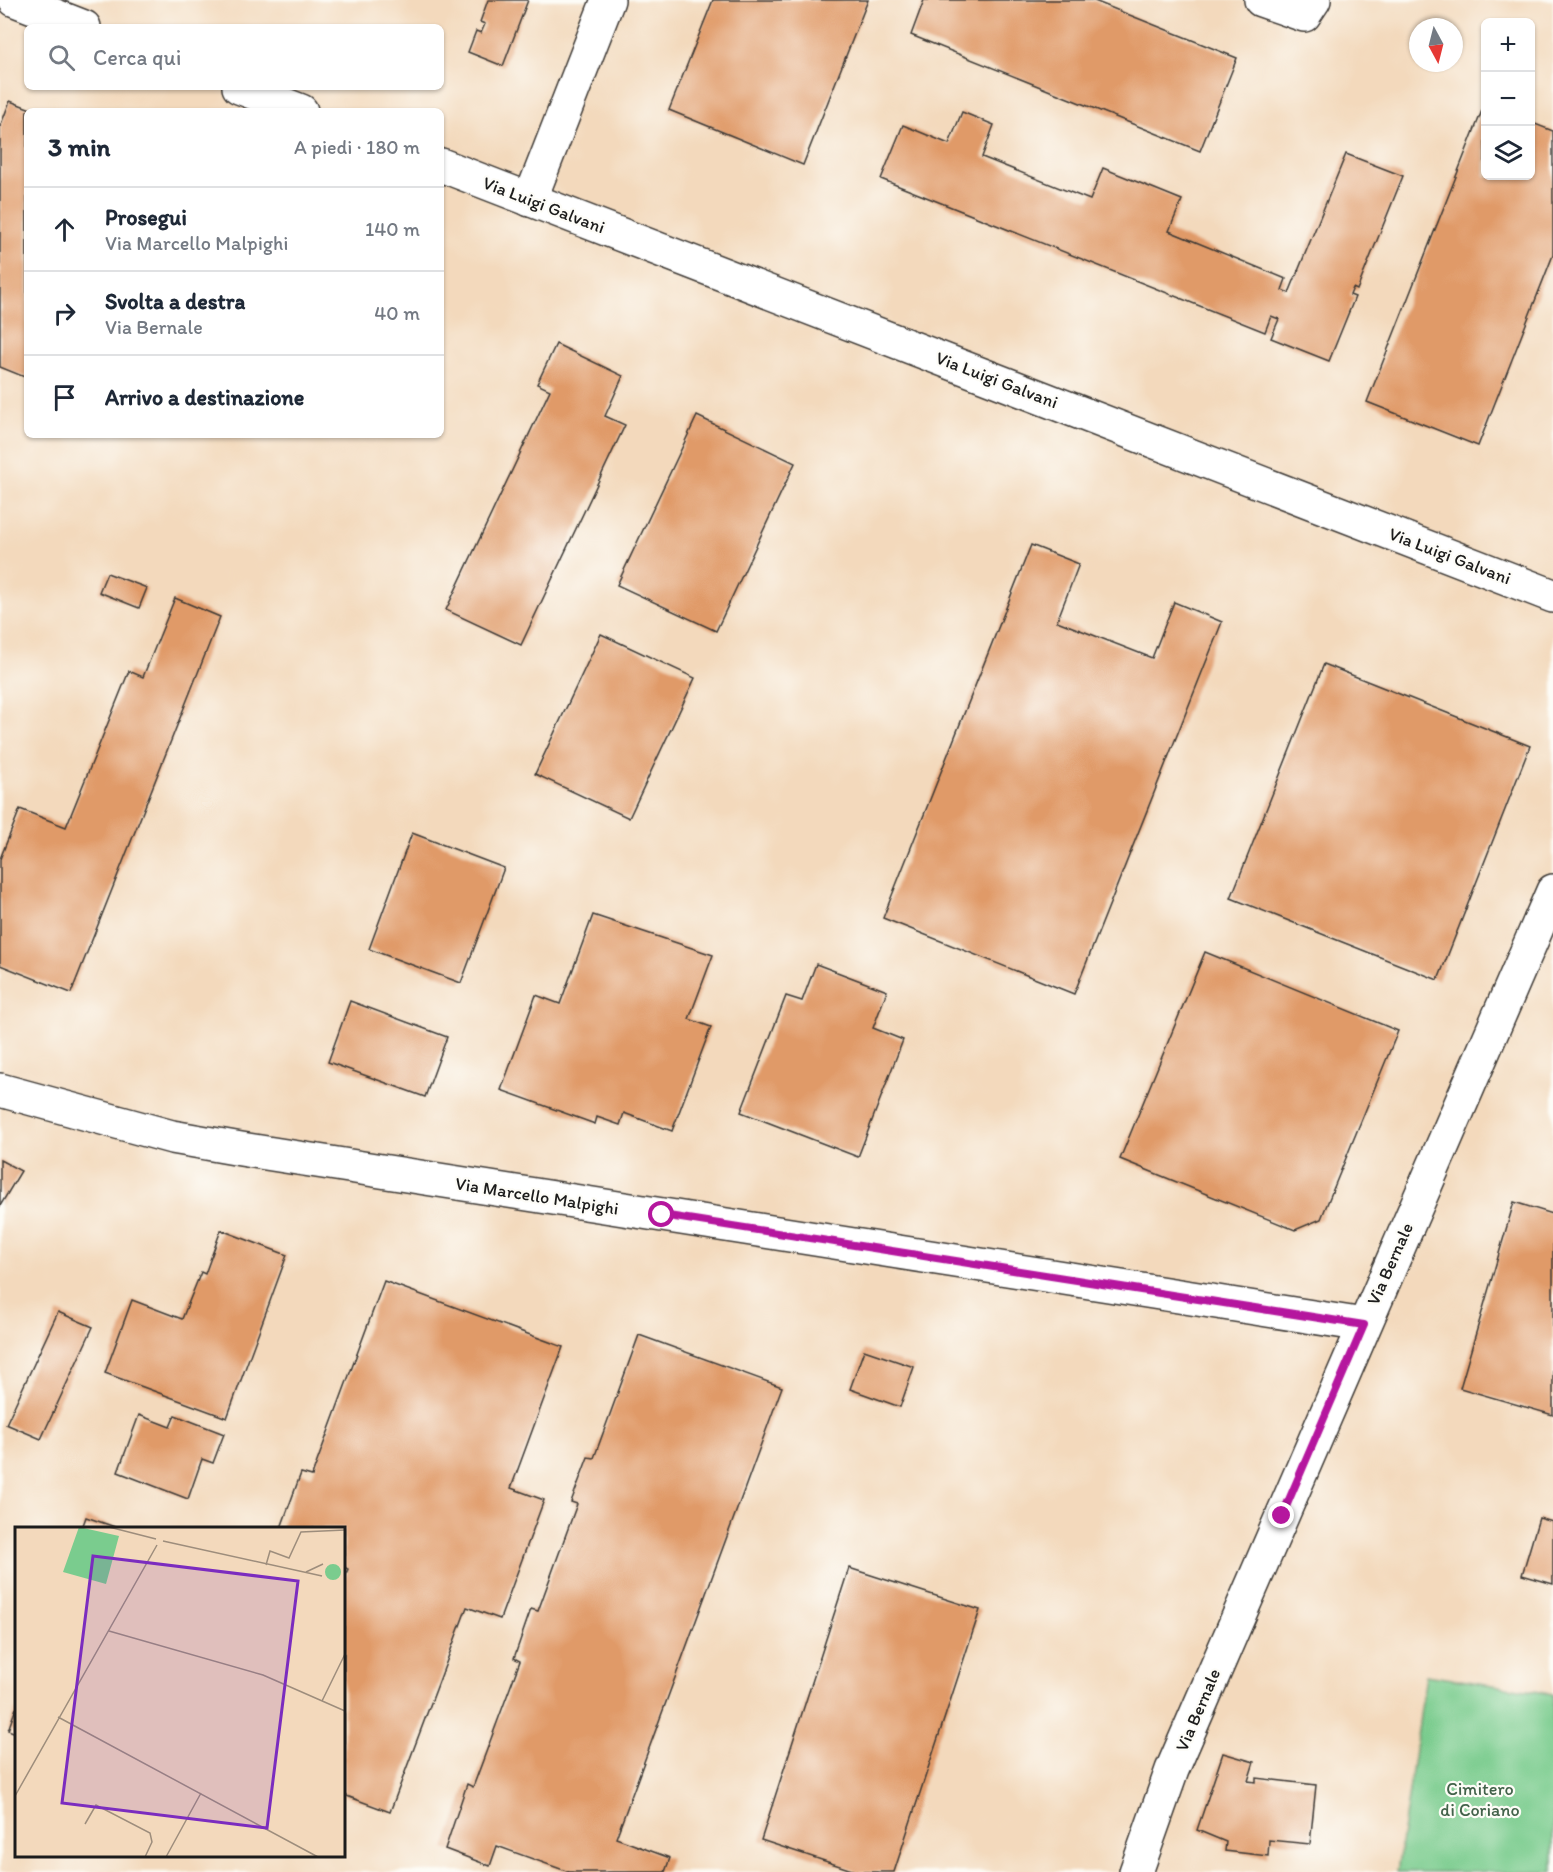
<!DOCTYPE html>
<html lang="it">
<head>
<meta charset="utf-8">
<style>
  :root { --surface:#fff; --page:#f2f2f3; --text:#1f2937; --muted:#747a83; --line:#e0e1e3 }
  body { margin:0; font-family:Itim,sans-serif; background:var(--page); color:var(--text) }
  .controls { position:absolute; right:18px; top:18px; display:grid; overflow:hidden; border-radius:9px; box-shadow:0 2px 4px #0004 }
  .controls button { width:54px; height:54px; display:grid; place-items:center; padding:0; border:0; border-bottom:2px solid var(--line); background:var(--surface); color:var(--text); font:30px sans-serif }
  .compass { position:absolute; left:1409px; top:18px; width:54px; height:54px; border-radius:50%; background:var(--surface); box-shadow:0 2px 4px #0004; rotate:173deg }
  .stop { position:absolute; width:18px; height:18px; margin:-14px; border:4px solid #b5179e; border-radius:50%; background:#fff }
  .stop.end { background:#b5179e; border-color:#fff; box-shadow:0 2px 6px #0008 }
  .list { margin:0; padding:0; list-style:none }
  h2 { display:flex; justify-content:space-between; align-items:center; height:78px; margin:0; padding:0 24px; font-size:26px }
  h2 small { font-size:20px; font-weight:400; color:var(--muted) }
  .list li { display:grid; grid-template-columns:39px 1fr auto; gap:18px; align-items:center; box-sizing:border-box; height:84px; padding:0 24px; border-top:2px solid var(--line) }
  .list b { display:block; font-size:22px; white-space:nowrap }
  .list p { margin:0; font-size:20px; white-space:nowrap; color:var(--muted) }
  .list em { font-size:20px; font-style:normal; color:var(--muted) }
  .icon { flex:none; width:33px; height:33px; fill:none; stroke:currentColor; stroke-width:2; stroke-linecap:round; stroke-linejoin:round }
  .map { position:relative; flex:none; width:1553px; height:1872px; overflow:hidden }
  .search { position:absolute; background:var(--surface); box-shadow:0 2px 4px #0004; left:24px; top:24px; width:420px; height:66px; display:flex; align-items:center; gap:15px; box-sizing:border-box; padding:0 21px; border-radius:9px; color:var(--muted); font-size:22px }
  .panel { position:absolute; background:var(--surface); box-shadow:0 2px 4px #0004; left:24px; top:108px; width:420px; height:330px; border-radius:9px }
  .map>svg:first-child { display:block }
  .green { fill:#7acc8e; stroke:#4b7455; stroke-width:1.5 }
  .building { fill:#e09a68 }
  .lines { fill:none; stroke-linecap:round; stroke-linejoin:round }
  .minor-casing { stroke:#3c3834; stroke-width:36 }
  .minor { stroke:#fff; stroke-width:33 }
  .route { stroke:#b5179e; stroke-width:8 }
  .labels { text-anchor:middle; stroke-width:4.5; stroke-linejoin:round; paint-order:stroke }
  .street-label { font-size:18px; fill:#1c1c1c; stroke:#fdfcf7 }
  .park-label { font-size:18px; fill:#42624a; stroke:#fdfcf7 }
  .inset-road { fill:none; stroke:#9d8d7c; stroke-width:1.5 }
  .view { fill:#7b2cbf; fill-opacity:0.15; stroke:#7b2cbf; stroke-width:3 }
  .inset-edge { fill:none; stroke:#1c1c1c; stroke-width:3 }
</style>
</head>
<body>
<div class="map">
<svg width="1553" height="1872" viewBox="0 0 1553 1872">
  <rect width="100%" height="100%" fill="#fdfcf7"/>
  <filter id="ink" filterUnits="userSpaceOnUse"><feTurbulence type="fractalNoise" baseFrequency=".0167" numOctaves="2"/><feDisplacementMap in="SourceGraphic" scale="12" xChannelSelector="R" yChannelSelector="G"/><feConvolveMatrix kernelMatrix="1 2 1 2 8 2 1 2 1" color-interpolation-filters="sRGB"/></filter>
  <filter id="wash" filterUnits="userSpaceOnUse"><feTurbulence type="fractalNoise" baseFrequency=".008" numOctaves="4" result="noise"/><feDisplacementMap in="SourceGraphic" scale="24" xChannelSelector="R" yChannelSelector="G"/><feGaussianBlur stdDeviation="1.35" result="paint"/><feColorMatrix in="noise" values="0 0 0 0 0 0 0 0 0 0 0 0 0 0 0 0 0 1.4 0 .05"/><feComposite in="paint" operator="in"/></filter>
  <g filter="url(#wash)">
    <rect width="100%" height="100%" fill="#f3d9bc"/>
    <path class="green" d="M1426,1675L1553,1694V1872H1397Z"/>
    <g id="blocks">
      <g class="building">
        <path d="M488,0H528L503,66L468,52L476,31L481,33L485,24L480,22Z"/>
        <path d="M713,0H868L803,165L669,110Z"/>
        <path d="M924,0H1092L1237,58L1200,151L911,35Z"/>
        <path d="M10,101L36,111H27V378L0,367V127Z"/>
        <path d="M1485,103V176H1530V122L1553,131V255L1478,446L1367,402Z"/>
        <path d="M962,112L994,125L982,157L1090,200L1103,168L1182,200L1169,231L1286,279L1282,290L1289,293L1346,154L1403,176L1357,290L1353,288L1350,295L1355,297L1329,361L1271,338L1279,319L1271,316L1265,332L881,179L903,125L949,144Z"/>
        <path d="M556,344L623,376L605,416L625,425L521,645L446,610L550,390L537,384Z"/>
        <path d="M697,416L795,463L716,631L617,585Z"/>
        <path d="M1031,545L1079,564L1057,621L1152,658L1174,602L1222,622L1074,994L883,918Z"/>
        <path d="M107,573L147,588L139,608L99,592Z"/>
        <path d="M175,598L220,617L71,993L0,965V859L20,809L66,827L129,671L143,677Z"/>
        <path d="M601,634L695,678L629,818L535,774Z"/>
        <path d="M1324,664L1530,746L1438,980L1231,898Z"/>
        <path d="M412,833L504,868L461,983L369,949Z"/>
        <path d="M593,915L713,955L689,1019L711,1027L672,1131L624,1113L620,1125L597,1117L595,1124L501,1090L536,995L560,1004Z"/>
        <path d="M1205,952L1398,1031L1321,1219L1295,1230L1120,1159Z"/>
        <path d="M816,964L887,991L873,1028L903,1040L858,1157L741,1112L786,996L802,1001Z"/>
        <path d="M350,1001L447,1037L425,1097L328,1062Z"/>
        <path d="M0,1160L21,1171L0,1206Z"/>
        <path d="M1514,1202L1553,1214V1415L1460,1388Z"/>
        <path d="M221,1230L287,1255L227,1418L105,1373L132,1300L182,1319L201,1272L205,1274Z"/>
        <path d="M384,1281L563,1347L511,1488L544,1500L500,1619L467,1607L390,1812L344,1795V1579L348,1569L344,1567V1528H281L301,1473L312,1476L314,1470Z"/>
        <path d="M58,1312L93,1327L41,1439L6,1424Z"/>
        <path d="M639,1335L782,1387L616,1838L670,1858L665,1872H569L497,1846L490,1866L445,1849L467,1784L473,1787L520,1661L514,1658L531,1609L538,1611L577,1504L571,1502L588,1457L594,1458Z"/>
        <path d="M864,1350L914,1367L900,1407L850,1389Z"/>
        <path d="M139,1415L170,1427L175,1415L224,1434L213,1463L202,1459L188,1499L118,1472Z"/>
        <path d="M86,1517L118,1528H82Z"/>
        <path d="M1539,1518L1553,1522V1584L1522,1575Z"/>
        <path d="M849,1568L980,1610L894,1872H858L761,1840Z"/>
        <path d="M16,1708V1733L8,1730Z"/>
        <path d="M1223,1753L1254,1762L1248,1781L1256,1782V1778L1316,1785L1310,1844L1269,1840L1268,1856L1251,1854L1225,1851L1226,1842L1197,1830Z"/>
      </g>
    </g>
  </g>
  <g filter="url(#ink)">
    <use href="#blocks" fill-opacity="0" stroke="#3c3834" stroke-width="1.5"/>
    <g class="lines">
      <g class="minor-casing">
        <g id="minor">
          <path d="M15,0L84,27"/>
          <path d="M1261,0L1304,15L1314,0"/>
          <path d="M239,87L301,111"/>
          <path d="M441,165L1553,596"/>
          <path d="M530,200L608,0"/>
          <path d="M0,1090L172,1137L241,1149L1364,1325"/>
          <path d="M1136,1872L1172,1770L1553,891"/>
        </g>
      </g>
      <use href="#minor" class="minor"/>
    </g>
  </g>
  <g class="lines" filter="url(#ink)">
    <path class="route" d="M662,1215L1364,1325L1282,1516"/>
  </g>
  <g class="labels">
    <g class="street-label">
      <text transform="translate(544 205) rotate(21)" y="6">Via Luigi Galvani</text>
      <text transform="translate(997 380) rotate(21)" y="6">Via Luigi Galvani</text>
      <text transform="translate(1450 556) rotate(21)" y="6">Via Luigi Galvani</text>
      <text transform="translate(537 1196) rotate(9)" y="6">Via Marcello Malpighi</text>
      <text transform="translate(1390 1264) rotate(-66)" y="6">Via Bernale</text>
      <text transform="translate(1198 1710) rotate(-67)" y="6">Via Bernale</text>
    </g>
    <g class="park-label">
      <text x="1480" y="1795">Cimitero<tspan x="1480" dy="21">di Coriano</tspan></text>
    </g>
  </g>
  <g transform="translate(15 1527)">
    <rect width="330" height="330" fill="#f3d9bc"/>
    <path d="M64,0L104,9L91,57L48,45ZM310 45a8 8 0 1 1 16 0a8 8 0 1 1-16 0Z" fill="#7acc8e"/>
    <path class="inset-road" d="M94,0L141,12M148,14L307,49M251,38L255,24L274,31L286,5L330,3M291,45L308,37M94,104L248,148L330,184M307,174L330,127M43,190L303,330M0,269L142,18M70,297L81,278L135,306L137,315L130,330M151,330L186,266"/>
    <path class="view" d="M78,29L283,54L252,301L47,276Z"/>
    <rect width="330" height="330" class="inset-edge"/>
  </g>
</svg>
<div class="controls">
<button>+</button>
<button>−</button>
<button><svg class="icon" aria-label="layers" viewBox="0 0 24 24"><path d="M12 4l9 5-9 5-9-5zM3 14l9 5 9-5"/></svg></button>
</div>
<svg class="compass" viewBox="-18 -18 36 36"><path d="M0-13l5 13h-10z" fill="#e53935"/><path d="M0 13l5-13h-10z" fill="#747a83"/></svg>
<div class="stop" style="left:662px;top:1215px"></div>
<div class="stop end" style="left:1282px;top:1516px"></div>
<div class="search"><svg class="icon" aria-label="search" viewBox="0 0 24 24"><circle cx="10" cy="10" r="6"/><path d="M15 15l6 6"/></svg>Cerca qui</div>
<section class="panel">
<h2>3 min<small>A piedi · 180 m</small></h2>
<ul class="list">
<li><svg class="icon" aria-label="ahead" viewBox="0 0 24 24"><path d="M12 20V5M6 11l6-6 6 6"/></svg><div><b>Prosegui</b><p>Via Marcello Malpighi</p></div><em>140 m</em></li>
<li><svg class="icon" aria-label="right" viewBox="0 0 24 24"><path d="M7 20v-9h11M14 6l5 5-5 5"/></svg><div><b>Svolta a destra</b><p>Via Bernale</p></div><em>40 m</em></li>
<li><svg class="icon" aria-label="arrive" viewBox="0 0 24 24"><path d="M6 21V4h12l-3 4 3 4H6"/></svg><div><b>Arrivo a destinazione</b></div></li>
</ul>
</section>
</div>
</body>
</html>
